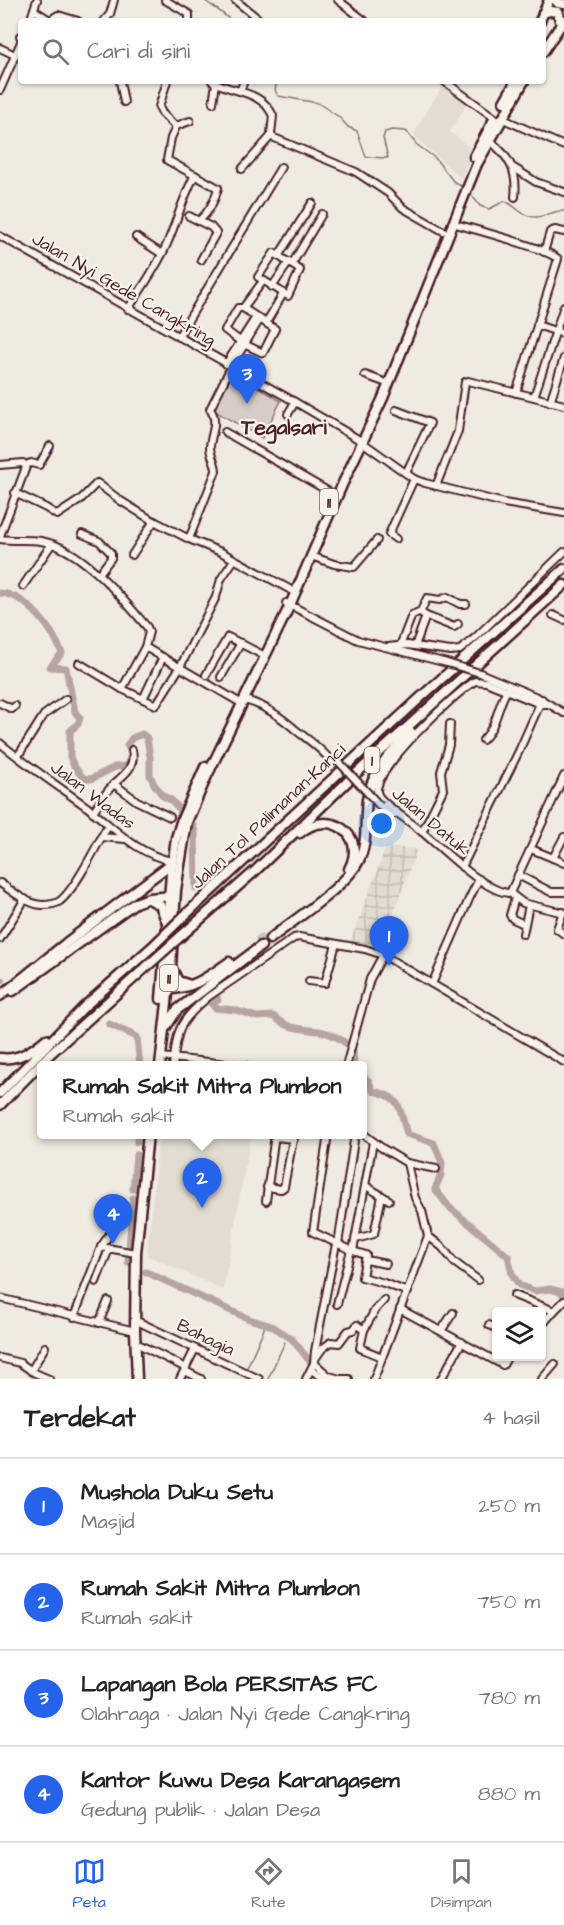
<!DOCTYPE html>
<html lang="id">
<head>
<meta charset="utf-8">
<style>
  :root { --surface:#fff; --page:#f6f6f6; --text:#222; --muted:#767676; --line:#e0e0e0; --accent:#2563eb }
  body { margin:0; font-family:"Architects Daughter",sans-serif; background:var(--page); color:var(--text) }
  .controls { position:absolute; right:18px; bottom:18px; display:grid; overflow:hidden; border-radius:6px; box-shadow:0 2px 4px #0004 }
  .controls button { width:54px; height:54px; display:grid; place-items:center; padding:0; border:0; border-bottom:2px solid var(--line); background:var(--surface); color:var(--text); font:30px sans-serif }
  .you { position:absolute; left:382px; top:824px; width:21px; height:21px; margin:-15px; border:4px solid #fff; border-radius:50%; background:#1a73e8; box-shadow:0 0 0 9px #1a73e833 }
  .badge { display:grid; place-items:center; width:39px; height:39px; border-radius:50%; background:var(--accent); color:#fff; font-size:20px; font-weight:700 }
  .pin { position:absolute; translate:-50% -50px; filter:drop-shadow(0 2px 3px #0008) }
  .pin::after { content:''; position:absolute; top:32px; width:21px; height:18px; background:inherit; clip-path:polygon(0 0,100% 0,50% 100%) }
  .popup { position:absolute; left:37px; top:1061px; width:330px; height:78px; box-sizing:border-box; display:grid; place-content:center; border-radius:6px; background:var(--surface); filter:drop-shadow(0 2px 4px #0005); font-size:20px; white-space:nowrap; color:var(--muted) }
  .popup b { font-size:22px; color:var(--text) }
  .popup::after { content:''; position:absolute; left:50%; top:100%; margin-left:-12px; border:12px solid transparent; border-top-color:var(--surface) }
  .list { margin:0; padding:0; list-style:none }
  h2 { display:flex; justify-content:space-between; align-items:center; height:78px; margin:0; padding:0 24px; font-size:26px }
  h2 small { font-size:20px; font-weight:400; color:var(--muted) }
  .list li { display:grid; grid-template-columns:39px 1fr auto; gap:18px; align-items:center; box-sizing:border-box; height:96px; padding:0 24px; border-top:2px solid var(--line) }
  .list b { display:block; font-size:22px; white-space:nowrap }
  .list p { margin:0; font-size:20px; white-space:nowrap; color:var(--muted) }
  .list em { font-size:20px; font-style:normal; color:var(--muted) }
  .icon { flex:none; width:33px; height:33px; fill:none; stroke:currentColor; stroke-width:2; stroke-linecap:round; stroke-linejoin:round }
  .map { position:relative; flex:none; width:564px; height:1379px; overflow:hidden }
  .search { position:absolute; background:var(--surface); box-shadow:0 2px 4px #0004; left:18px; right:18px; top:18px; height:66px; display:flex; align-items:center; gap:15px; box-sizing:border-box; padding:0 21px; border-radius:6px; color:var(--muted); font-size:22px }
  .sheet { height:462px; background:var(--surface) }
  nav { display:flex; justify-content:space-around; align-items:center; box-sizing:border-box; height:84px; border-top:2px solid var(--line); background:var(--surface); font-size:16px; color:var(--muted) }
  nav a { display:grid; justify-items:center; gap:3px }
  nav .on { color:var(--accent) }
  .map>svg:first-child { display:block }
  .built { fill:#e3dcd2 }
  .industrial { fill:url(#industrial-grid) }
  .pitch { fill:#d8cdc6; stroke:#917678; stroke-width:1.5 }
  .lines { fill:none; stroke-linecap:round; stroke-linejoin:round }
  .stream { stroke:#8b6f72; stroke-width:1.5 }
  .river { stroke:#b7a4a2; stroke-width:7 }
  .highway-tunnel { stroke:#cfc2bc; stroke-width:8; stroke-dasharray:8 4; stroke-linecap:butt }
  .minor-casing { stroke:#4a1f2b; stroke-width:10 }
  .highway-casing { stroke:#4a1f2b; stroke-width:13 }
  .minor { stroke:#f7f3e8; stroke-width:6 }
  .highway { stroke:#f7f3e8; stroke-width:8 }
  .minor-bridge-casing { stroke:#4a1f2b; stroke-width:10; stroke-linecap:butt }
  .highway-bridge-casing { stroke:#4a1f2b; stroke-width:13; stroke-linecap:butt }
  .minor-bridge { stroke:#f7f3e8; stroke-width:6 }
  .highway-bridge { stroke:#f7f3e8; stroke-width:8 }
  .labels { text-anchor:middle; stroke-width:4.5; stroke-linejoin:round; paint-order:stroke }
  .shield { fill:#f7f3e8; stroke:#7e5f64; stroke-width:1.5 }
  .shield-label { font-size:16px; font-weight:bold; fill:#4a1f2b }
  .street-label { font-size:18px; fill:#4a1f2b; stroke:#f7f3e8 }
  .quarter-label { font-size:21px; font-weight:bold; fill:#4a1f2b; stroke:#f7f3e8 }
</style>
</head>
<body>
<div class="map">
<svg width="564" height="1379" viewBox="0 0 564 1379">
  <defs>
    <pattern id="industrial-grid" width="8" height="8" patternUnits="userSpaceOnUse" patternTransform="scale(1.5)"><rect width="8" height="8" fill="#e3dcd2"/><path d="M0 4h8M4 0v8" fill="none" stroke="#c4bcb4"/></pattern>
  </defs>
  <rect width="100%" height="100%" fill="#f0ebe0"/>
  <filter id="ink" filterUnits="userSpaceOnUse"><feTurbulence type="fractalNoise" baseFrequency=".0167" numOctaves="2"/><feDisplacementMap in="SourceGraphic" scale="12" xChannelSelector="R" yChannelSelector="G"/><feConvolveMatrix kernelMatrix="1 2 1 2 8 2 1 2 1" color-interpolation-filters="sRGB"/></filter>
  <g filter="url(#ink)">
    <g class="built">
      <path d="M444,83L469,100L450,132L474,151L461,178L413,135Z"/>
      <path d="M159,1135H251L223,1290L147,1255Z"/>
    </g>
    <path class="industrial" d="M386,847L417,849L381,948L350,942Z"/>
    <path class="pitch" d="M233,372L281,401L262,438L213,410Z"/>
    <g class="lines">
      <g class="stream">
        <path d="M198,0H201"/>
        <path d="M204,0C212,6 225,14 231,21"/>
        <path d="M277,81L275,90L278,96L318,103L339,117L348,127L357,131L366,157L388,158L383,138L385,132L392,130L406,131L416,144L435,158L453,181L464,188"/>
        <path d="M470,193L480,206L489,209L505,201C515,205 522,217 535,217C546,217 553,210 564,211"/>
        <path d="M248,1370H246L266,1324"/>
        <path d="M268,1379L285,1342"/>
      </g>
      <g class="river">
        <path d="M0,593C28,595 52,629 62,653L50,667L66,668L75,712L80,718L78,724L70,731V757L74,766L83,778L91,779L115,767L126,766L132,754L127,745L132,738L142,734L147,738L150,757V775L154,784L163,796L171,800L192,822L195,832L196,888"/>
        <path d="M0,981L2,980"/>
        <path d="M216,995L218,1000L211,1003L215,1008L235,1010L257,1017L273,1016C290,1030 298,1028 319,1031C332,1033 344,1041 353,1049L354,1066"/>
        <path d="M109,1024L137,1037L140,1066"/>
        <path d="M362,1079L368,1080L373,1091C403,1097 399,1109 407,1134L434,1143L442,1163L441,1175L435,1189L449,1207L508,1256L512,1274L519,1285L535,1291L550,1289L562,1292L564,1297"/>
        <path d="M137,1142V1134"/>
        <path d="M133,1189L136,1155"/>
        <path d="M131,1263L128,1262L133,1198"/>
        <path d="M146,1272L249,1319L272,1326L292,1339L312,1364L328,1379"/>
      </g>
      <path class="highway-tunnel" d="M257,941L266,934"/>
      <g class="minor-casing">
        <g id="minor">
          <path d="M165,0L189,14V21"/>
          <path d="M235,0L261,21"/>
          <path d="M338,0L365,21"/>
          <path d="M34,10L51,21"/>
          <path d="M50,20L58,15L78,21"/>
          <path d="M30,21L37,0"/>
          <path d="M104,21L110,14L114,0"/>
          <path d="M20,36L21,37"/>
          <path d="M0,48L15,55"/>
          <path d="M120,81L124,102"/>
          <path d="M167,81L159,107L162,113L176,127L171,138L167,160L218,188C215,200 208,213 199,221L189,216"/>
          <path d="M212,81C233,93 262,90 273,116L271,134L272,137L356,172L388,193L403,208L443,231"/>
          <path d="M444,81L495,118"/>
          <path d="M0,90L21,42"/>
          <path d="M240,91L244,81"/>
          <path d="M213,103L216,83"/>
          <path d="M501,118L564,146"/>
          <path d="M176,126L190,121"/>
          <path d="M489,140C509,156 518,171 515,197"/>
          <path d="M514,168L536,182L564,192"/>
          <path d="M242,169L271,136"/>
          <path d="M199,221L211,227L216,233L201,260"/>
          <path d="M452,223C472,229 547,248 558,259L516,393"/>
          <path d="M0,236L290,399L358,439"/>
          <path d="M136,237L162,254"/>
          <path d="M544,252L550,232L555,230L564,232"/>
          <path d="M274,253L300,270L288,296L258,277Z"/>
          <path d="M279,255L312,203"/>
          <path d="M292,264L322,214"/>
          <path d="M272,287L289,262"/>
          <path d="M243,308H238L225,330L244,344L263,353L275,329L243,308L263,281"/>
          <path d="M128,309C142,288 157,267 167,244C177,221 183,197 195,175"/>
          <path d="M266,323L283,294"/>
          <path d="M537,325L564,334"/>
          <path d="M178,337L281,167"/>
          <path d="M226,364L256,317"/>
          <path d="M365,375L384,382"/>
          <path d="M534,397L564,405"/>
          <path d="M550,402L564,358"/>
          <path d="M396,410L430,423L406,473"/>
          <path d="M288,414L295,402"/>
          <path d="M225,432L333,494"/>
          <path d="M362,442L414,479L425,483L504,503L564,513"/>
          <path d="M0,465L23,463L26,467L0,536"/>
          <path d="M26,465L31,463L39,465L50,446"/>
          <path d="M436,486L458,431L465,382L468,381L534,397L564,306"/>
          <path d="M15,493L46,508L57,515L80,500L97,483L121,501L150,519L189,539L221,552L291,590"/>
          <path d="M82,534L99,541L111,553V558L99,574"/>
          <path d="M0,539C14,541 28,539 41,541C82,548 122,598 147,627L149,632L145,647L239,702"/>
          <path d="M189,539L216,471C216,462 210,456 210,447C211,433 219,421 210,409L231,367L260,319"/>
          <path d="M396,539L389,534L414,479"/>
          <path d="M132,555L154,521"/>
          <path d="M311,556L334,564L354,567L377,540"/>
          <path d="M23,586L51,545"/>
          <path d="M286,603L358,640L447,663"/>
          <path d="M553,615L564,620"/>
          <path d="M426,616L454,627L458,624"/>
          <path d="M400,646L412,615L421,611L427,598L440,600L447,597L460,604H466"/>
          <path d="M415,646L426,616L420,612"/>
          <path d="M388,647L407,645L451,651L460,650L476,637L564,552"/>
          <path d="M79,663L122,689L156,705L180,667L216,597L221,579L234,560"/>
          <path d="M480,673L537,697L564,713"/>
          <path d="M206,675L228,637L261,654"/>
          <path d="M221,677L241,643"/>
          <path d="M122,689L145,647"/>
          <path d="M143,699L163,657"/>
          <path d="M245,700C266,706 281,717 297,731C310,741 322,749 332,762L336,759L339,762"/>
          <path d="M0,703L12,709L15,706"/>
          <path d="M483,740C497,726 497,707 507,690"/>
          <path d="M0,743C28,766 58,786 87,807C114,828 137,854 172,861"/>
          <path d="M18,756L44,715L66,699"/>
          <path d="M114,784L137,801L170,817"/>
          <path d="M380,806L391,816L397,813"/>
          <path d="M93,812C99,803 105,793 113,785C124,774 136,768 132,750"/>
          <path d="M422,832L443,790L441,772L449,745L450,724"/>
          <path d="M101,837L125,839"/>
          <path d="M531,849L553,858L564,837"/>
          <path d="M553,858L564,863"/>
          <path d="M462,867L519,751L542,699"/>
          <path d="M518,875L551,892H564"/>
          <path d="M0,883C12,891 27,904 42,905C47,905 56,904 60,901C76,888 98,843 108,825"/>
          <path d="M510,893C485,893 441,847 421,831C409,821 396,813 384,802C381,799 377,796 377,791C376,767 454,694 475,681L486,682L540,704H547"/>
          <path d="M510,893L564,776"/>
          <path d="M510,893L523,903L564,913"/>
          <path d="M515,898L510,915L513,919L524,924"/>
          <path d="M563,912L557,929L564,934"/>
          <path d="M523,934L529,905"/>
          <path d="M0,939L25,899"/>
          <path d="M309,981L325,983L336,944"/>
          <path d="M432,984L470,897L479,879"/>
          <path d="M161,1057L246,1066"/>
          <path d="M173,1066C178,1027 178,1023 208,997L294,938L299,937L365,949L383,955L564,1062"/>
          <path d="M346,1066L370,979L383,955"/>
          <path d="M362,1133L382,1148L407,1163L415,1198L422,1211L428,1236L374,1379"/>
          <path d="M328,1134L313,1232L353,1251L366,1255L362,1277L384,1283L408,1292"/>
          <path d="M275,1137L294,1139"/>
          <path d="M407,1163L436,1169"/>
          <path d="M366,1186L389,1200"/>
          <path d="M267,1187L281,1189L284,1187L294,1134"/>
          <path d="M266,1201L275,1134"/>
          <path d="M428,1236L442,1247L454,1262L478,1280"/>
          <path d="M356,1239L374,1234L382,1196"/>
          <path d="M338,1244L355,1134"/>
          <path d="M101,1247L136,1253"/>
          <path d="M353,1251L373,1142"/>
          <path d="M366,1260L386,1264"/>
          <path d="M96,1282L109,1249"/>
          <path d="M514,1295L554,1311L564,1301"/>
          <path d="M0,1298L135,1331"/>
          <path d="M337,1304L351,1250"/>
          <path d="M400,1309L503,1365L508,1356"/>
          <path d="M74,1317L101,1247L109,1235"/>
          <path d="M139,1322L259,1379"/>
          <path d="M99,1323L108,1301"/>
          <path d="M489,1325L496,1328"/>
          <path d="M542,1325L554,1311"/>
          <path d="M364,1330L375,1310L384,1300"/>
          <path d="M441,1331L453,1313"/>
          <path d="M140,1345L186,1368"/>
          <path d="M0,1358L20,1363L35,1373L49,1379"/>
          <path d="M315,1359L322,1349L331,1342L339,1343L348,1331L353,1330L357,1325L364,1330L360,1348L382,1357"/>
          <path d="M314,1363L329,1376L340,1379"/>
          <path d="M311,1370L325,1379"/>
          <path d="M31,1371L45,1347"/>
          <path d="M185,1371L201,1379"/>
          <path d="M180,1379L195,1349"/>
          <path d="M306,1379L314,1363L315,1351L336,1244"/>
          <path d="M341,1379H349"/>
          <path d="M441,1379L462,1342"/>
          <path d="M542,1379L555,1364"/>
        </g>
      </g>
      <g class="highway-casing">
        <g id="highway">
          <path d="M555,0L558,3L564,4"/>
          <path d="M543,13L550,11L558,12L561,25"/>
          <path d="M540,21L549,0"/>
          <path d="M543,52L564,20"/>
          <path d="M504,102L516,81"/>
          <path d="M474,157L493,121"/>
          <path d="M300,833C328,808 368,834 349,869"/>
          <path d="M149,899L160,905L166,920"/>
          <path d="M183,917L420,698L564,569"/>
          <path d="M181,936L254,872L348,781L564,585"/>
          <path d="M270,939C294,920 343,888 357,864C369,844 364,822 367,800C371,772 392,752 411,732"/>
          <path d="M171,967L178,981L190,985"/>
          <path d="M163,989C190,991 208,977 229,962"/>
          <path d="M13,991L135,903L149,898L174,896"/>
          <path d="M0,996L66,943L172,863"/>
          <path d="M161,999L171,874L176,838L182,819L205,767"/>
          <path d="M166,1027L177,1010L261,946"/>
          <path d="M0,1058C18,1061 33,1050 46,1039"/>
          <path d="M160,1066L171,967L176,890L187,822L207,776L290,605L343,483L383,398L477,164L524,81"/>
          <path d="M0,1093L85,1006L152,947"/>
          <path d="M0,1105L51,1053L144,969"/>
          <path d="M137,1379L135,1331L136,1253L148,1134"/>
        </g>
      </g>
      <use href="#minor" class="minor"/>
      <use href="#highway" class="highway"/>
      <g class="minor-bridge-casing">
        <g id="minor-bridge">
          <path d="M447,663L480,673"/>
          <path d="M339,762L380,806"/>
        </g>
      </g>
      <g class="highway-bridge-casing">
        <g id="highway-bridge">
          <path d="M152,947L183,917"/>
          <path d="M144,969L181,936"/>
        </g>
      </g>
      <use href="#minor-bridge" class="minor-bridge"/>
      <use href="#highway-bridge" class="highway-bridge"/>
    </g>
  </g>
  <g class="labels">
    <g class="shield">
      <rect x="320" y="489" width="18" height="26" rx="4.5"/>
      <rect x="364.5" y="747" width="15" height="26" rx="4.5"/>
      <rect x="160" y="965" width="18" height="26" rx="4.5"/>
    </g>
    <g class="shield-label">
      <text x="329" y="508">11</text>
      <text x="372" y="766">1</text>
      <text x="169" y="984">11</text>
    </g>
    <g class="street-label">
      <text transform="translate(124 289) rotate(30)" y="6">Jalan Nyi Gede Cangkring</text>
      <text transform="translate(93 795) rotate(37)" y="6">Jalan Wadas</text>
      <text transform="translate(268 816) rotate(-43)" y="6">Jalan Tol Palimanan–Kanci</text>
      <text transform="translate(431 821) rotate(40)" y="6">Jalan Datuk</text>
      <text transform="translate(206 1337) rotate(26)" y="6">Bahagia</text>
    </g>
    <g class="quarter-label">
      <text x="284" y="434">Tegalsari</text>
    </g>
  </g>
</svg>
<div class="controls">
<button><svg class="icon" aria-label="layers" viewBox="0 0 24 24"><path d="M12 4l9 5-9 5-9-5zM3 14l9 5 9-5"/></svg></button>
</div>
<div class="you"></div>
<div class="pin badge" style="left:389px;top:966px">1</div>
<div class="pin badge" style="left:202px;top:1208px">2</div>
<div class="popup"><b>Rumah Sakit Mitra Plumbon</b>Rumah sakit</div>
<div class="pin badge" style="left:247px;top:404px">3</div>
<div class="pin badge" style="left:113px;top:1244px">4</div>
<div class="search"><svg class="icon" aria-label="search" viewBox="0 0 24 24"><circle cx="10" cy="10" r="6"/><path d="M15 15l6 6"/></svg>Cari di sini</div>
</div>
<section class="sheet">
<h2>Terdekat<small>4 hasil</small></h2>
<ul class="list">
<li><span class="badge">1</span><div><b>Mushola Duku Setu</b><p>Masjid</p></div><em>250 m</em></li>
<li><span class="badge">2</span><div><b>Rumah Sakit Mitra Plumbon</b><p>Rumah sakit</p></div><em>750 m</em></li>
<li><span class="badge">3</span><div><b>Lapangan Bola PERSITAS FC</b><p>Olahraga · Jalan Nyi Gede Cangkring</p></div><em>780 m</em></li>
<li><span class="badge">4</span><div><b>Kantor Kuwu Desa Karangasem</b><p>Gedung publik · Jalan Desa</p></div><em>880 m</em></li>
</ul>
</section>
<nav>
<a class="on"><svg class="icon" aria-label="map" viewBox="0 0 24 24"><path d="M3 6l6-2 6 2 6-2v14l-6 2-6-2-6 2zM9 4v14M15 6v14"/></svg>Peta</a>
<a><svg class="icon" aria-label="directions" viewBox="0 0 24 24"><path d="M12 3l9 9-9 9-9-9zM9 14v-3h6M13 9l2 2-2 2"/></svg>Rute</a>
<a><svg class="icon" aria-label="saved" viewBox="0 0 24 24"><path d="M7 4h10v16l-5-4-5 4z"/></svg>Disimpan</a>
</nav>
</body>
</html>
